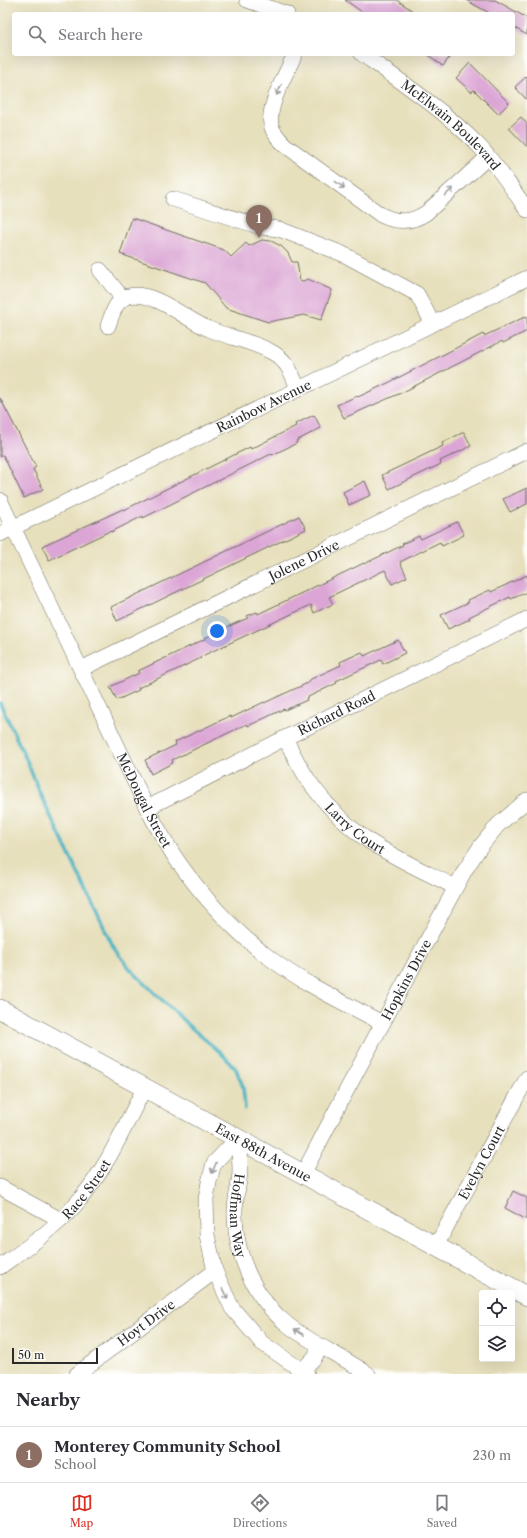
<!DOCTYPE html>
<html lang="en">
<head>
<meta charset="utf-8">
<style>
  :root { --surface:#fff; --page:#f2f2f3; --text:#2b2b33; --muted:#7c7c81; --line:#e1e1e2; --accent:#d93025 }
  body { margin:0; font-family:"Libre Caslon Text",serif; background:var(--page); color:var(--text) }
  .controls { position:absolute; right:12px; bottom:12px; display:grid; overflow:hidden; border-radius:4px; box-shadow:0 4px 16px #0002 }
  .controls button { width:36px; height:36px; display:grid; place-items:center; padding:0; border:0; border-bottom:1px solid var(--line); background:var(--surface); color:var(--text); font:20px sans-serif }
  .scale { position:absolute; left:12px; bottom:10px; width:86px; box-sizing:border-box; padding-left:4px; border:2px solid #2b2b2b; border-top:0; font-size:11px; line-height:14px; white-space:nowrap; color:#2b2b2b; -webkit-text-stroke:3px #fdfcf7; paint-order:stroke }
  .you { position:absolute; left:217px; top:631px; width:14px; height:14px; margin:-10px; border:3px solid #fff; border-radius:50%; background:#1a73e8; box-shadow:0 0 0 6px #1a73e833 }
  .badge { display:grid; place-items:center; width:26px; height:26px; border-radius:50%; background:var(--accent); color:#fff; font-size:13px; font-weight:700 }
  .pin { position:absolute; translate:-50% -33px; filter:drop-shadow(0 1px 2px #0008) }
  .pin::after { content:''; position:absolute; top:21px; width:14px; height:12px; background:inherit; clip-path:polygon(0 0,100% 0,50% 100%) }
  .list { margin:0; padding:0; list-style:none }
  h2 { display:flex; justify-content:space-between; align-items:center; height:52px; margin:0; padding:0 16px; font-size:17px }
  h2 small { font-size:13px; font-weight:400; color:var(--muted) }
  .list li { display:grid; grid-template-columns:26px 1fr auto; gap:12px; align-items:center; box-sizing:border-box; height:56px; padding:0 16px; border-top:1px solid var(--line) }
  .list b { display:block; font-size:15px; white-space:nowrap }
  .list p { margin:0; font-size:13px; white-space:nowrap; color:var(--muted) }
  .list em { font-size:13px; font-style:normal; color:var(--muted) }
  .icon { flex:none; width:22px; height:22px; fill:none; stroke:currentColor; stroke-width:2; stroke-linecap:round; stroke-linejoin:round }
  .map { position:relative; flex:none; width:527px; height:1374px; overflow:hidden }
  .search { position:absolute; background:var(--surface); box-shadow:0 4px 16px #0002; left:12px; right:12px; top:12px; height:44px; display:flex; align-items:center; gap:10px; box-sizing:border-box; padding:0 14px; border-radius:4px; color:var(--muted); font-size:15px }
  .sheet { height:108px; background:var(--surface) }
  nav { display:flex; justify-content:space-around; align-items:center; box-sizing:border-box; height:56px; border-top:1px solid var(--line); background:var(--surface); font-size:11px; color:var(--muted) }
  nav a { display:grid; justify-items:center; gap:2px }
  nav .on { color:var(--accent) }
  .map>svg:first-child { display:block }
  .lines { fill:none; stroke-linecap:round; stroke-linejoin:round }
  .stream { stroke:#48b4c4; stroke-width:3.5 }
  .building { fill:#dba5d5 }
  .minor-casing { stroke:#6d6a5e; stroke-width:16 }
  .major-casing { stroke:#6d6a5e; stroke-width:20 }
  .minor { stroke:#fff; stroke-width:15 }
  .major { stroke:#fff; stroke-width:19 }
  .oneway { stroke:#a0a0a0 }
  .labels { text-anchor:middle; stroke-width:4; stroke-linejoin:round; paint-order:stroke }
  .street-label { font-size:13px; fill:#2b2b2b; stroke:#fdfcf7 }
</style>
</head>
<body>
<div class="map">
<svg width="527" height="1374" viewBox="0 0 527 1374">
  <rect width="100%" height="100%" fill="#fdfcf7"/>
  <filter id="ink" filterUnits="userSpaceOnUse"><feTurbulence type="fractalNoise" baseFrequency=".025" numOctaves="2"/><feDisplacementMap in="SourceGraphic" scale="8" xChannelSelector="R" yChannelSelector="G"/><feConvolveMatrix kernelMatrix="1 2 1 2 8 2 1 2 1" color-interpolation-filters="sRGB"/></filter>
  <filter id="wash" filterUnits="userSpaceOnUse"><feTurbulence type="fractalNoise" baseFrequency=".012" numOctaves="4" result="noise"/><feDisplacementMap in="SourceGraphic" scale="16" xChannelSelector="R" yChannelSelector="G"/><feGaussianBlur stdDeviation="0.9" result="paint"/><feColorMatrix in="noise" values="0 0 0 0 0 0 0 0 0 0 0 0 0 0 0 0 0 1.4 0 .05"/><feComposite in="paint" operator="in"/></filter>
  <g filter="url(#wash)">
    <rect width="100%" height="100%" fill="#e7e0bd"/>
    <g class="lines">
      <path class="stream" d="M0,703L27,761L41,796L113,946L131,970L189,1026L220,1052L236,1069L243,1087L245,1109"/>
    </g>
    <g id="blocks">
      <g class="building">
        <path d="M345,0H397L417,14H365Z"/>
        <path d="M466,0H495L527,18V35L513,27V14H491Z"/>
        <path d="M427,54H452L443,66Z"/>
        <path d="M470,63L509,103L498,114L474,90L471,92L456,78Z"/>
        <path d="M527,76V100L515,87Z"/>
        <path d="M521,117L527,124V147L509,128Z"/>
        <path d="M132,218L224,250L231,257L246,243L249,246L262,240L271,241L281,246L288,253L292,262H297L300,282L308,279L332,290L321,320L304,315L268,322L226,308L205,283L120,254Z"/>
        <path d="M527,316V331L503,343L502,341L403,392L344,418L337,405L357,396L358,397L390,382L483,334L484,336Z"/>
        <path d="M0,398L36,467L33,469L43,489L24,498L3,455L0,457Z"/>
        <path d="M314,415L321,428L296,441L297,443L272,455L271,454L143,518V516L111,532L110,531L49,560L42,546L123,509L124,510L250,447L251,449L296,426L295,424Z"/>
        <path d="M464,432L471,446L440,461L441,464L389,489L382,475L443,446L442,443Z"/>
        <path d="M365,481L371,495L349,505L343,492Z"/>
        <path d="M527,488V504L510,512L503,499Z"/>
        <path d="M299,516L306,529L117,621L111,607Z"/>
        <path d="M457,522L464,535L442,546L440,542L400,562L407,577L392,584L385,570L329,597L333,604L314,613L311,605L200,657L201,658L138,688L139,690L117,700L110,687L139,673L138,671L205,639V638L227,627L248,618L247,616L257,612L258,614L364,563V564L403,545L402,544L419,536L421,539Z"/>
        <path d="M527,575V592L511,599L510,597L469,617L470,619L448,629L441,615L469,602L468,600L490,590L491,592Z"/>
        <path d="M398,640L405,653L383,664L381,660L336,681L337,683L306,698L307,700L285,710L284,709L248,726L247,724L172,760L173,763L151,774L145,760L176,745L175,742L230,716L231,718L264,702V703L310,682L309,680L341,665L340,662L362,652L364,656Z"/>
        <path d="M513,1191L527,1198V1220L505,1208Z"/>
      </g>
    </g>
  </g>
  <g filter="url(#ink)">
    <use href="#blocks" fill-opacity="0" stroke="#6d6a5e" stroke-width="1"/>
    <g class="lines">
      <g class="minor-casing">
        <g id="minor">
          <path d="M247,0L287,14"/>
          <path d="M295,54C287,72 267,106 271,125C273,133 279,139 285,145L381,215C397,223 411,223 426,213L488,157"/>
          <path id="s1" d="M362,54C402,82 445,111 479,146C497,165 512,188 527,210"/>
          <path d="M173,199L261,227L279,229L343,254L417,294L433,324"/>
          <path d="M100,270L123,299"/>
          <path d="M108,326C112,315 116,299 128,296C155,290 186,320 209,329C230,338 256,342 275,354C288,362 293,376 298,389"/>
          <path id="s2" d="M0,500L147,808C157,827 167,846 179,863C204,898 233,930 267,956C302,983 343,1002 382,1023"/>
          <path id="s3" d="M0,534L527,278"/>
          <path id="s4" d="M81,669L527,451"/>
          <path id="s5" d="M285,738C294,755 302,773 314,788C329,808 348,827 369,841C396,859 426,872 455,887"/>
          <path id="s6" d="M147,808L285,738L527,619"/>
          <path id="s7" d="M238,1138C239,1149 240,1161 240,1172C239,1187 234,1201 235,1217C236,1257 255,1299 288,1325C312,1344 342,1356 368,1374"/>
          <path d="M238,1138L214,1163L209,1182L206,1199L207,1235L215,1271L232,1308L262,1343L307,1374"/>
          <path id="s8" d="M303,1174L343,1097L465,870L480,847L498,825L527,800"/>
          <path d="M0,1187L61,1220"/>
          <path id="s9" d="M436,1246L527,1078"/>
          <path id="s10" d="M0,1267C29,1246 59,1226 81,1198C108,1166 125,1125 145,1087"/>
          <path id="s11" d="M77,1374L215,1271"/>
          <path d="M299,1374L314,1358L321,1347"/>
        </g>
      </g>
      <g class="major-casing">
        <g id="major">
          <path id="s12" d="M0,1009L527,1296"/>
        </g>
      </g>
      <use href="#minor" class="minor"/>
      <use href="#major" class="major"/>
    </g>
    <defs><path id="oneway-shaft" d="M-6 0H5M1.5-3L5.5 0L1.5 3" fill="none" stroke-width="1.6" stroke-linecap="round" stroke-linejoin="round"/></defs>
    <g class="oneway">
      <use href="#oneway-shaft" transform="translate(279 90) rotate(114)"/>
      <use href="#oneway-shaft" transform="translate(340 185) rotate(36)"/>
      <use href="#oneway-shaft" transform="translate(449 192) rotate(-42)"/>
      <use href="#oneway-shaft" transform="translate(214 1168) rotate(112)"/>
      <use href="#oneway-shaft" transform="translate(225 1294) rotate(64)"/>
      <use href="#oneway-shaft" transform="translate(299 1332) rotate(-147)"/>
    </g>
  </g>
  <g class="labels">
    <g class="street-label">
      <text dy="5" stroke="none"><textPath href="#s1" startOffset="114">McElwain Boulevard</textPath></text>
      <text dy="5" stroke="none"><textPath href="#s3" startOffset="293">Rainbow Avenue</textPath></text>
      <text dy="5" stroke="none"><textPath href="#s4" startOffset="248">Jolene Drive</textPath></text>
      <text dy="5" stroke="none"><textPath href="#s6" startOffset="212">Richard Road</textPath></text>
      <text dy="5" stroke="none"><textPath href="#s2" startOffset="333">McDougal Street</textPath></text>
      <text dy="5" stroke="none"><textPath href="#s5" startOffset="116">Larry Court</textPath></text>
      <text dy="5" stroke="none"><textPath href="#s8" startOffset="220">Hopkins Drive</textPath></text>
      <text dy="5" stroke="none"><textPath href="#s12" startOffset="300">East 88th Avenue</textPath></text>
      <text dy="5" stroke="none"><textPath href="#s9" startOffset="95">Evelyn Court</textPath></text>
      <text dy="5" stroke="none"><textPath href="#s10" startOffset="117">Race Street</textPath></text>
      <text dy="5" stroke="none"><textPath href="#s7" startOffset="78">Hoffman Way</textPath></text>
      <text dy="5" stroke="none"><textPath href="#s11" startOffset="86">Hoyt Drive</textPath></text>
    </g>
  </g>
</svg>
<div class="controls">
<button><svg class="icon" aria-label="locate" viewBox="0 0 24 24"><circle cx="12" cy="12" r="6"/><path d="M12 2v4M12 18v4M2 12h4M18 12h4"/></svg></button>
<button><svg class="icon" aria-label="layers" viewBox="0 0 24 24"><path d="M12 4l9 5-9 5-9-5zM3 14l9 5 9-5"/></svg></button>
</div>
<div class="scale">50 m</div>
<div class="you"></div>
<div class="pin badge" style="left:259px;top:238px;background:#8d6e63">1</div>
<div class="search"><svg class="icon" aria-label="search" viewBox="0 0 24 24"><circle cx="10" cy="10" r="6"/><path d="M15 15l6 6"/></svg>Search here</div>
</div>
<section class="sheet">
<h2>Nearby<small></small></h2>
<ul class="list">
<li><span class="badge" style="background:#8d6e63">1</span><div><b>Monterey Community School</b><p>School</p></div><em>230 m</em></li>
</ul>
</section>
<nav>
<a class="on"><svg class="icon" aria-label="map" viewBox="0 0 24 24"><path d="M3 6l6-2 6 2 6-2v14l-6 2-6-2-6 2zM9 4v14M15 6v14"/></svg>Map</a>
<a><svg class="icon" aria-label="directions" viewBox="0 0 24 24"><path d="M12 3l9 9-9 9-9-9zM9 14v-3h6M13 9l2 2-2 2"/></svg>Directions</a>
<a><svg class="icon" aria-label="saved" viewBox="0 0 24 24"><path d="M7 4h10v16l-5-4-5 4z"/></svg>Saved</a>
</nav>
</body>
</html>
